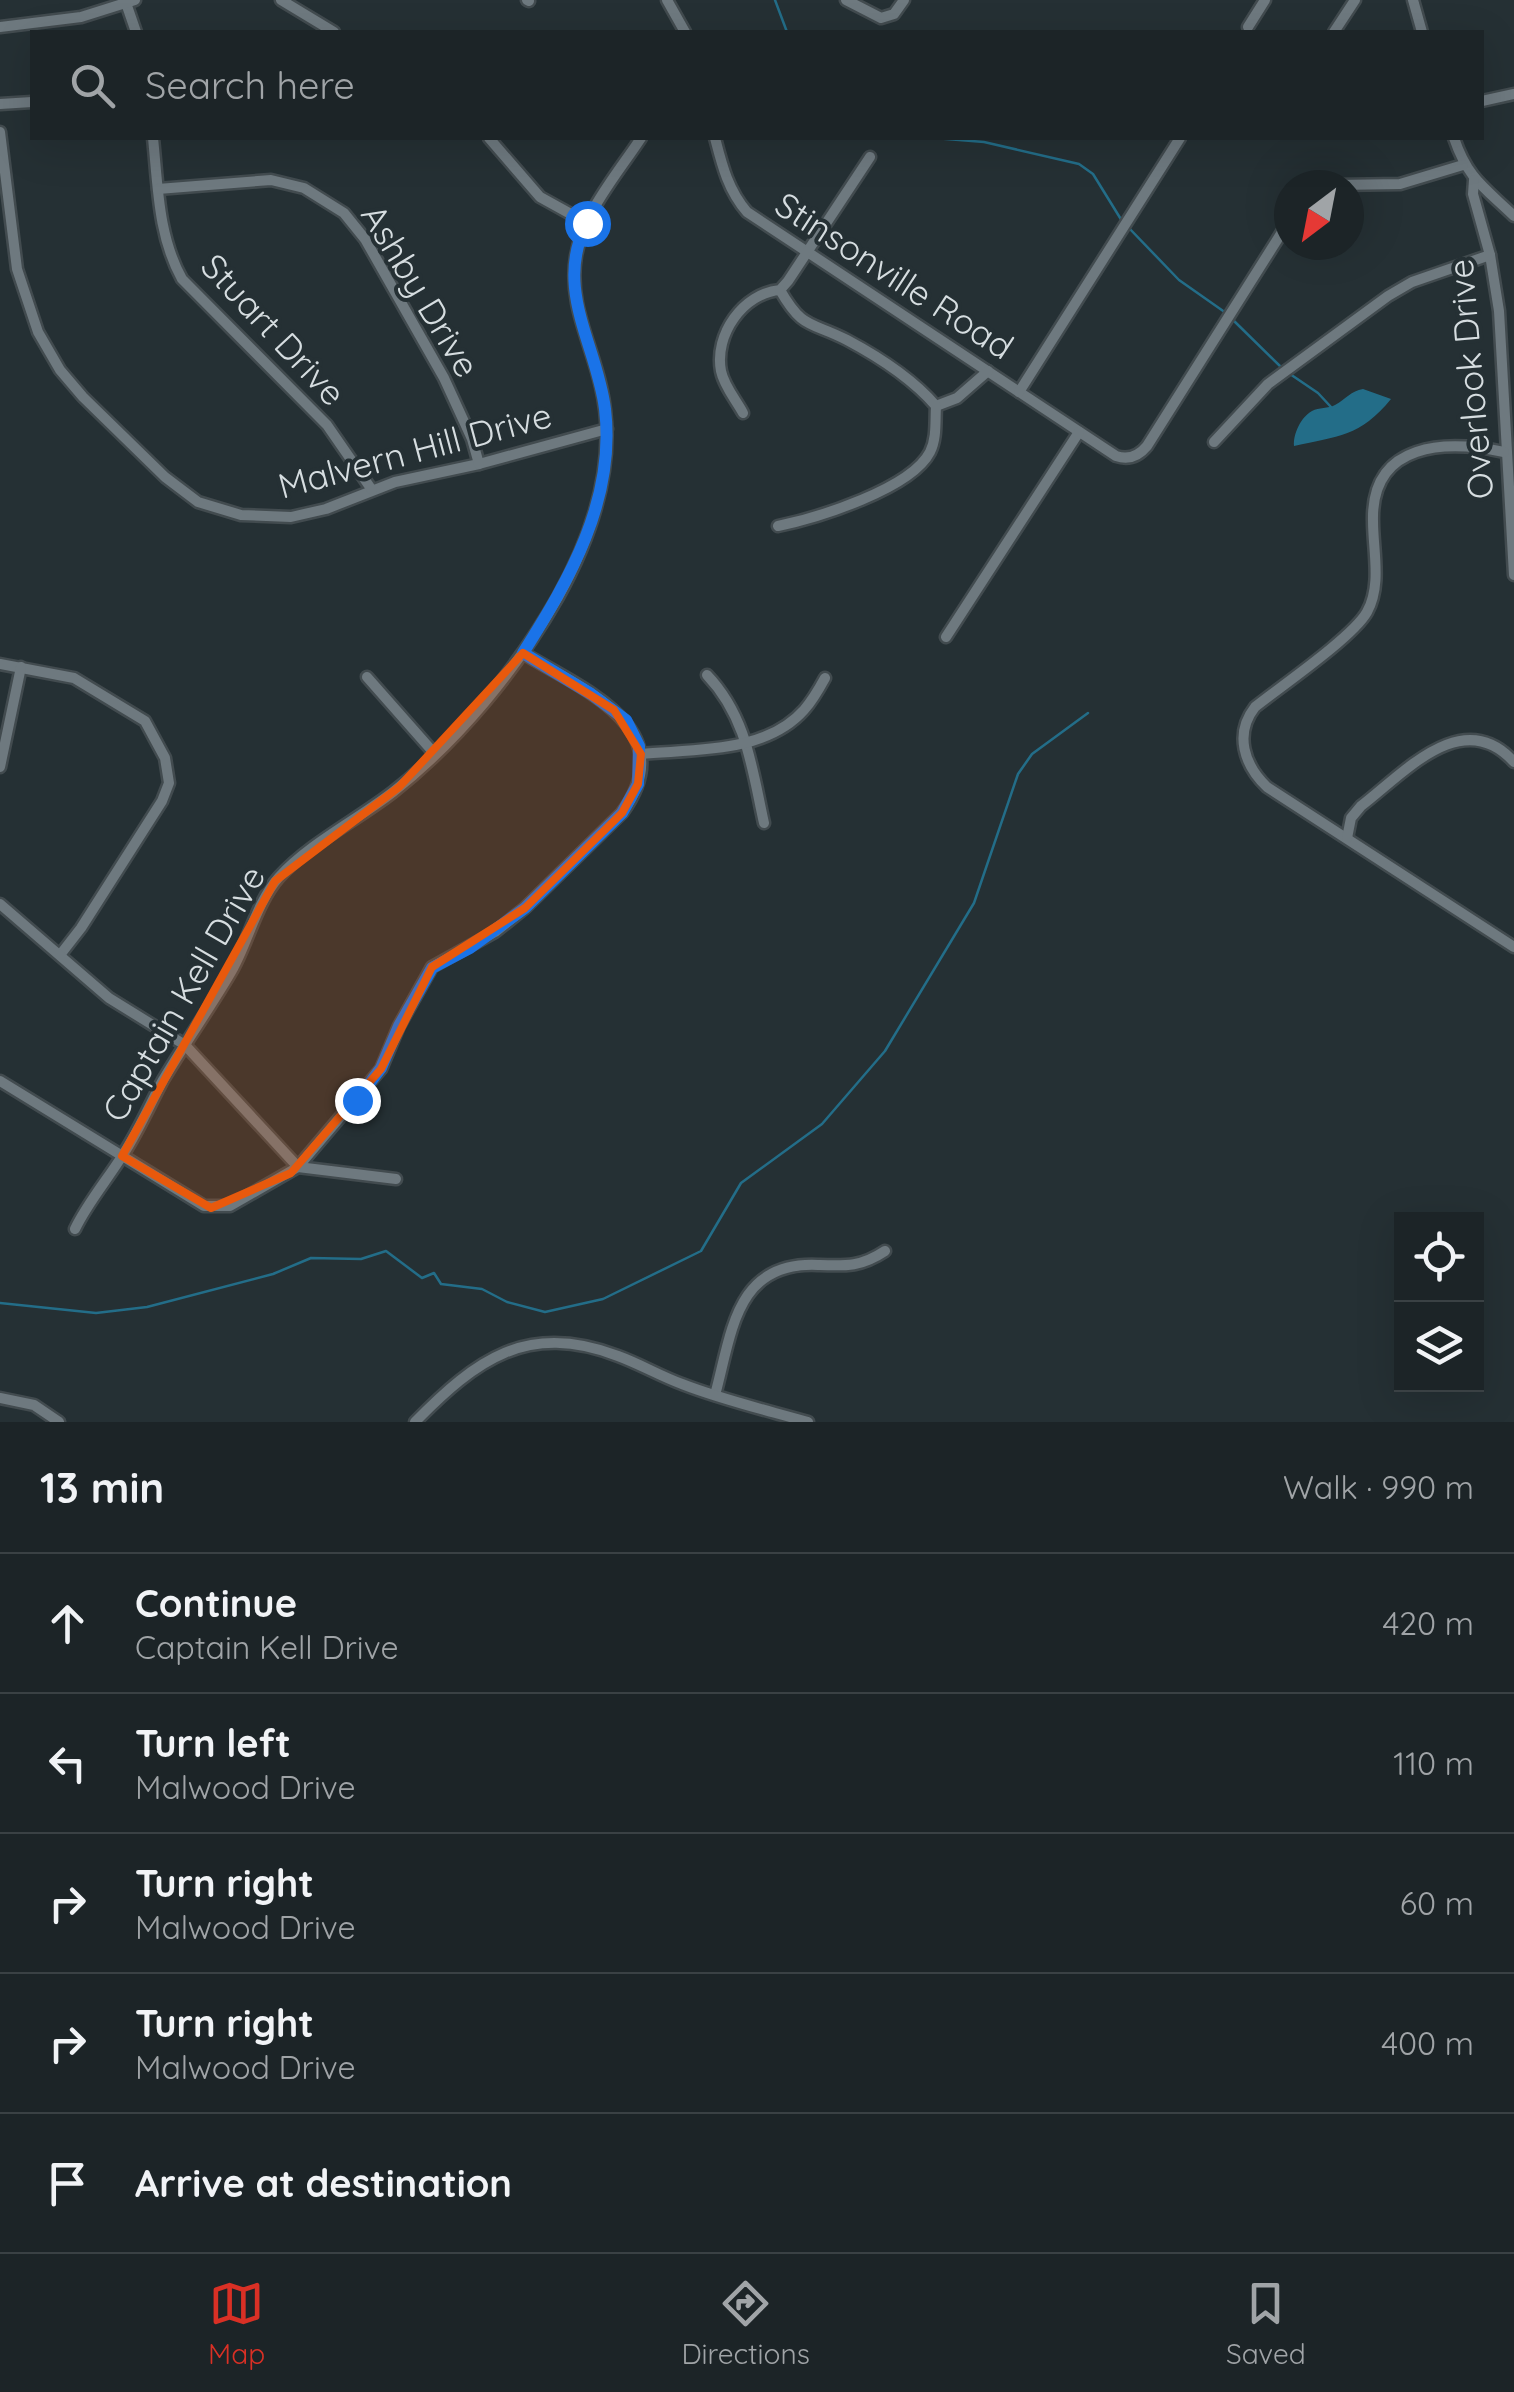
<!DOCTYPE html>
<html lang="en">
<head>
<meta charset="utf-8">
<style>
  :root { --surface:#1c2427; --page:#293033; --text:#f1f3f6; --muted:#a0a4a7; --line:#3a4144; --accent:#d93025 }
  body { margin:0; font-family:Quicksand,sans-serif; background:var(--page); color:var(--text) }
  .controls { position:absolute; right:30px; bottom:30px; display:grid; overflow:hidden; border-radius:0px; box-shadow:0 10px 40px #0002 }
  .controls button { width:90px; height:90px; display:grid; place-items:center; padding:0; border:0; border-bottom:2px solid var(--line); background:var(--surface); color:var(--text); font:50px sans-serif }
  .compass { position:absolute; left:1274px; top:170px; width:90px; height:90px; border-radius:50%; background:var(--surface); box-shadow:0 10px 40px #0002; rotate:212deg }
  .stop { position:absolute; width:30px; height:30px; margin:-22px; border:8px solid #1a73e8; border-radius:50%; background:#fff }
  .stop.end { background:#1a73e8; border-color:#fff; box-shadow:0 2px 10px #0008 }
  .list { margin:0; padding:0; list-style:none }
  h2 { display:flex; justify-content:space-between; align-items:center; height:130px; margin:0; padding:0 40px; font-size:42px }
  h2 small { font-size:32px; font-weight:400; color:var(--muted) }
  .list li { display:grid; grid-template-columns:65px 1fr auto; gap:30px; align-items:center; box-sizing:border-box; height:140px; padding:0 40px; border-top:2px solid var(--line) }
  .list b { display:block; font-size:38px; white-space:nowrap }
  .list p { margin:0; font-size:32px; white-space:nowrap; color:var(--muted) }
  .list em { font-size:32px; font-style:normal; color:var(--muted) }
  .icon { flex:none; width:55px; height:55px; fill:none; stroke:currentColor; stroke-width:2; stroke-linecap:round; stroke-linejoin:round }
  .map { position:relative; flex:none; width:1514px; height:1422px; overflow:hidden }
  .search { position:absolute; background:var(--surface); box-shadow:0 10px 40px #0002; left:30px; right:30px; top:30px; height:110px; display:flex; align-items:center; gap:25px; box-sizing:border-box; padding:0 35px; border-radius:0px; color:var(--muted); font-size:38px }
  .sheet { height:830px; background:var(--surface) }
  nav { display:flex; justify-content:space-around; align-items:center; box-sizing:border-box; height:140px; border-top:2px solid var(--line); background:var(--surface); font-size:28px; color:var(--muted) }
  nav a { display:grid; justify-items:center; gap:5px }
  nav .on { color:var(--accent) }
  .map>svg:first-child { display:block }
  .water { fill:#236d88 }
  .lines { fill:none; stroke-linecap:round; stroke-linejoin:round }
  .stream { stroke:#236d88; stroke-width:2.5 }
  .minor-casing { stroke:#424b4f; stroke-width:15 }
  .minor { stroke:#6e797f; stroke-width:10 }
  .route { stroke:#1a73e8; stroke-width:12 }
  .marked { fill:#e8590c; fill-opacity:0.2; stroke:#e8590c; stroke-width:8; stroke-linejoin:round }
  .labels { text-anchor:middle; stroke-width:8; stroke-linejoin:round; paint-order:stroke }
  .street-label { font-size:35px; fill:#d6dde0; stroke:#253034 }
</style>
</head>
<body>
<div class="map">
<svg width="1514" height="1422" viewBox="0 0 1514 1422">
  <rect width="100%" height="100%" fill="#253034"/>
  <path class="water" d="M1363,389L1391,399C1360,437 1338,436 1294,446C1293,434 1301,417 1312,411C1319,407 1328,409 1335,405C1346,399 1351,391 1363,389Z"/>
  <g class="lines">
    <g class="stream">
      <path d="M775,0L787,32"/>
      <path d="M934,138L984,142L1079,164L1093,174L1122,221"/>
      <path d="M1128,227L1179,280L1226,313"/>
      <path d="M1232,319L1283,369"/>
      <path d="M1290,374L1318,393L1331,407"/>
      <path d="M0,1303L96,1313L147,1307L273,1274L311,1258L361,1259L386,1251L422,1278L434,1273L441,1284L482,1289L507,1302L545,1312L603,1299L701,1251L741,1183L822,1124L885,1051L974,903L1018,774L1032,754L1088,713"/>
    </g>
    <g class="minor-casing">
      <g id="minor">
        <path d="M281,0L334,32"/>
        <path d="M527,0L529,1"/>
        <path d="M667,0L685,32"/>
        <path d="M846,0L881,18L894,14L904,0"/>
        <path d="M1413,0L1422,32"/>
        <path d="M126,3L136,32"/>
        <path d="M0,27L81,17L135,0"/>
        <path d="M1248,27L1265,0"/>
        <path d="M1334,32L1355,0"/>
        <path d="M1482,101L1514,94"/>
        <path d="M0,104L32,102"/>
        <path d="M0,132L17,269L38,332L60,370L83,397L165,477L198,502L241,515L291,517L326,509L395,482L479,464L607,429"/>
        <path d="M153,138C158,186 158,236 182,279L327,425L372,490"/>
        <path d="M489,138L540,197L587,223"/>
        <path d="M715,138C722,165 728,190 747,212L1116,456C1128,460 1138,457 1147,446L1289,221"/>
        <path d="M1454,138C1468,179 1484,187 1514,216"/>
        <path d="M1474,180L1473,194L1490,255L1499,311L1514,575"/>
        <path d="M1337,185L1400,184L1463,165"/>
        <path d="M158,189L271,180L304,188L344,213L365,239L444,378L472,439L479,464"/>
        <path d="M1019,392L1180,138"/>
        <path d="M936,406L957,398L988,371"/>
        <path d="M743,413C736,400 724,386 721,371C714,335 743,293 780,290L788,281L870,157"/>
        <path d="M1214,442L1268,384L1388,296L1412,282L1490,255"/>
        <path d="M1504,452C1447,440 1371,441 1373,521C1373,551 1382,585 1367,612C1353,637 1280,687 1255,707C1234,734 1244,765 1267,787L1514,947"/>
        <path d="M778,526C817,518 911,489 930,452C937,438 935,421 936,406C912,378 879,357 847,340C810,321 803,330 780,290"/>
        <path d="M946,637L1079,432"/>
        <path d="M0,664L74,678L145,721L165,758L169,783L162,801L81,928L60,955"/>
        <path d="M707,675C747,717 752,769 764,823"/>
        <path d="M367,677L434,753"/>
        <path d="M641,754C693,749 765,754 804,710C812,701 819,689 825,678"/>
        <path d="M0,767L21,667"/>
        <path d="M1347,838L1351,818L1361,806C1404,773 1463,705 1514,762"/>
        <path d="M0,904L109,998L185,1045L298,1167"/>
        <path d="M0,1081L204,1206H230L298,1167L381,1069L399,1026L432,967L495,932L525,908L622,813C684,728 582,689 523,653"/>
        <path d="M298,1167L396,1179"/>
        <path d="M75,1229C88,1202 108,1179 124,1153C139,1130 150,1104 163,1080C185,1043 210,1008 231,972C248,943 256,903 279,877C310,843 357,820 393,792C459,740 517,669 558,597C593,534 618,459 601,387C591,342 568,304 576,256C583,213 618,173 641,138"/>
        <path d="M715,1395C732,1333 735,1261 818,1265C846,1266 861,1267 885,1251"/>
        <path d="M0,1398L34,1405L59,1422"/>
        <path d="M415,1422C476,1360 527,1321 618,1356C640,1364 660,1376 682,1384C723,1400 766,1410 808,1422"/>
      </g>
    </g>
    <use href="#minor" class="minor"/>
  </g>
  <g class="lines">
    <path class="route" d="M357,1100L381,1068L399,1026L432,968L470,948L525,908L622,813L638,784L639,746L626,720L591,694L523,653C569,580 616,500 605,409C597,345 553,288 587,223"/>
  </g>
  <path class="marked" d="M523,653L614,710L641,754L638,784L622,813L525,908L432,967L381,1069L291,1173L211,1208L122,1156L275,881L399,787Z"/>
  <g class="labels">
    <g class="street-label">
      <text transform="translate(894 276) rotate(33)" y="12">Stinsonville Road</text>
      <text transform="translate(420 291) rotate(59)" y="12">Ashby Drive</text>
      <text transform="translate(273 330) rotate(47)" y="12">Stuart Drive</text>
      <text transform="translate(1471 379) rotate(-95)" y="12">Overlook Drive</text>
      <text transform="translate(415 451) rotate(-15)" y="12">Malvern Hill Drive</text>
      <text transform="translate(184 994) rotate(-60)" y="12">Captain Kell Drive</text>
    </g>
  </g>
</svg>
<div class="controls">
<button><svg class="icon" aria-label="locate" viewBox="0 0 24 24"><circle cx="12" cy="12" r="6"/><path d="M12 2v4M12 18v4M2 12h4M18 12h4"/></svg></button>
<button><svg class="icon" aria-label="layers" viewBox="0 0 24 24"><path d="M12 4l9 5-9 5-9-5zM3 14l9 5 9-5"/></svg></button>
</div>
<svg class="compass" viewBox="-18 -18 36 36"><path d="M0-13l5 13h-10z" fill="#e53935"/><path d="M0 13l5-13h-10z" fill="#a0a4a7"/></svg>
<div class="stop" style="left:587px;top:223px"></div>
<div class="stop end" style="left:357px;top:1100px"></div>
<div class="search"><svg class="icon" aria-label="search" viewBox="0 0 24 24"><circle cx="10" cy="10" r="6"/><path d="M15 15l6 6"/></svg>Search here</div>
</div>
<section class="sheet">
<h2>13 min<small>Walk · 990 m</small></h2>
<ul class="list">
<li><svg class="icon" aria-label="ahead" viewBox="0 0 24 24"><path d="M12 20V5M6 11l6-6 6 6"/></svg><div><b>Continue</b><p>Captain Kell Drive</p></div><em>420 m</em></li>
<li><svg class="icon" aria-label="left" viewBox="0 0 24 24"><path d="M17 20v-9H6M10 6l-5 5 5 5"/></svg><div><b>Turn left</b><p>Malwood Drive</p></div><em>110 m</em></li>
<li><svg class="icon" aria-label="right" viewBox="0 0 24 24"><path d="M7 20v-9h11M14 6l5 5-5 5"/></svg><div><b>Turn right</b><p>Malwood Drive</p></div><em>60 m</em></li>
<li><svg class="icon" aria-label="right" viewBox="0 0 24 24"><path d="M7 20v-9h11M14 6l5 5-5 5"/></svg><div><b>Turn right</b><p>Malwood Drive</p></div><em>400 m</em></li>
<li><svg class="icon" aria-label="arrive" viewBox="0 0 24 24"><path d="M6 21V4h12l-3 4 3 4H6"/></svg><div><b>Arrive at destination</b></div></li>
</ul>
</section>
<nav>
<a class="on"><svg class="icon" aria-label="map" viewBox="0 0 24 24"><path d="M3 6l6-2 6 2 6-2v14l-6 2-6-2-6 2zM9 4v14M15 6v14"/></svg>Map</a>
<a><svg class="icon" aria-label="directions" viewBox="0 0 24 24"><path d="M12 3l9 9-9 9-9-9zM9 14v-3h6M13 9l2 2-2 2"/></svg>Directions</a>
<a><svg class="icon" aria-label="saved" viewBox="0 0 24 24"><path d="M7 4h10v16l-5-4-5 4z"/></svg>Saved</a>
</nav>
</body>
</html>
